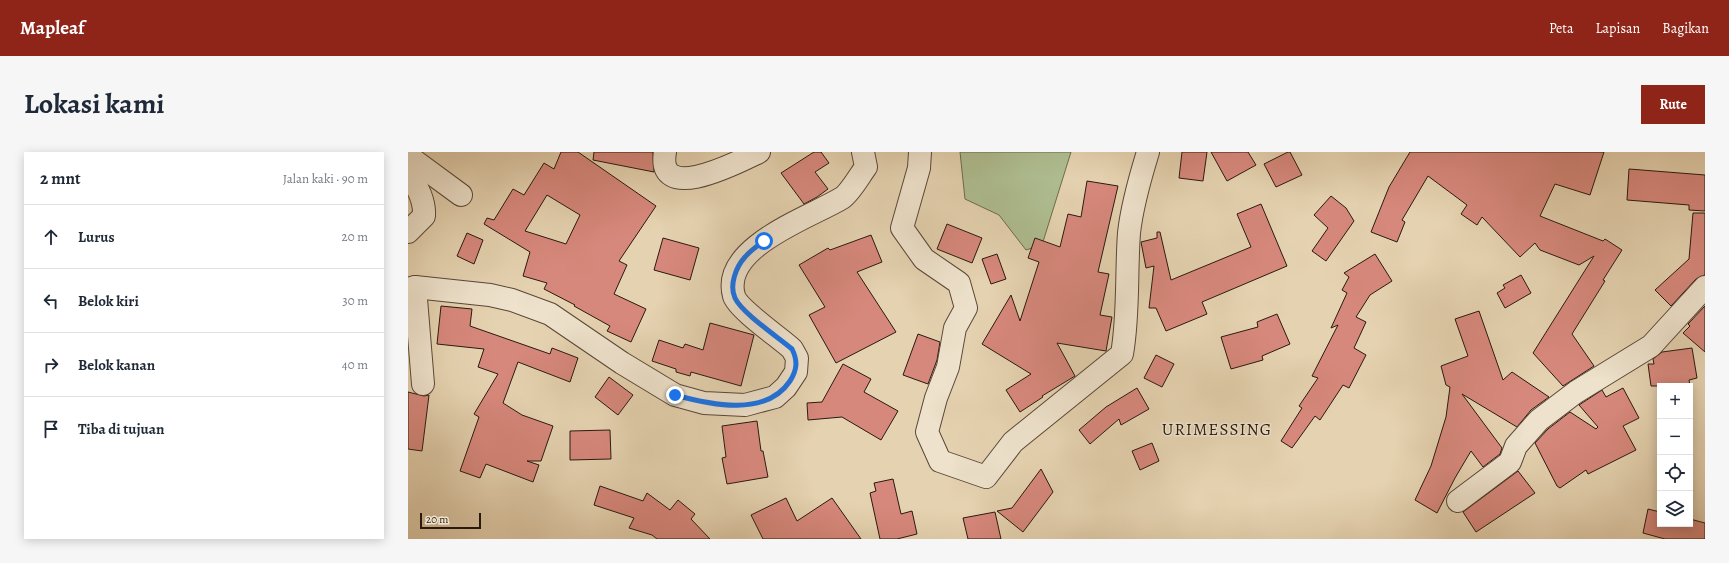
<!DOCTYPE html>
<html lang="id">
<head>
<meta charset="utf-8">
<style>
  :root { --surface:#fff; --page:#f6f6f7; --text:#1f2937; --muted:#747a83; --line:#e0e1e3; --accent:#8f2418 }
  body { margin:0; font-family:Alegreya,serif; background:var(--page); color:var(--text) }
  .controls { position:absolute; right:12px; bottom:12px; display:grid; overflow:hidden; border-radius:0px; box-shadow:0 2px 10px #0003 }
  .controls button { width:36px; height:36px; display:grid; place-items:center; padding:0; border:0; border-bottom:1px solid var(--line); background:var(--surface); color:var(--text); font:20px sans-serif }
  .scale { position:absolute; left:12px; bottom:10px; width:61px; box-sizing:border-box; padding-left:4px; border:2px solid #2a1910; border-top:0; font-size:11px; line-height:14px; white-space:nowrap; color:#2a1910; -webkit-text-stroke:3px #eee2cc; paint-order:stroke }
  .stop { position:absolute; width:12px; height:12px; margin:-9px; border:3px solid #1a73e8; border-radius:50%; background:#fff }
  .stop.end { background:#1a73e8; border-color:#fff; box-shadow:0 1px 4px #0008 }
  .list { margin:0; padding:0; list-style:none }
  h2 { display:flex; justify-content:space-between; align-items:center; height:52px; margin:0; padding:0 16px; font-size:17px }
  h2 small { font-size:13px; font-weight:400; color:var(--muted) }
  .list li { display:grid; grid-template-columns:26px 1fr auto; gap:12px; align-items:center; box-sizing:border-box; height:64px; padding:0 16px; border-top:1px solid var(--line) }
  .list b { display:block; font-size:15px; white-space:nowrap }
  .list em { font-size:13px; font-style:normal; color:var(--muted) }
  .icon { flex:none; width:22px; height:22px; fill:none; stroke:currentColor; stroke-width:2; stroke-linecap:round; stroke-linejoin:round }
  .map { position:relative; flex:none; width:1297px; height:387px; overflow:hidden; border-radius:0px }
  header { display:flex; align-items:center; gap:24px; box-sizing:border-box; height:56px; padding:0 20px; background:var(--accent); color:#fff }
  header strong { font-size:19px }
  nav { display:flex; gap:22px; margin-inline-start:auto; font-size:14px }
  .intro { display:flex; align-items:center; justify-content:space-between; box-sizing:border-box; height:96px; padding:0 24px }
  h1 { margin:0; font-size:28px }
  .button { padding:10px 18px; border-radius:0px; background:var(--accent); color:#fff; font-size:14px; font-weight:700 }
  main { display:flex; gap:24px; padding:0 24px }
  aside { flex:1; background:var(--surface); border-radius:0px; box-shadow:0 2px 10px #0003 }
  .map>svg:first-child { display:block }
  .green { fill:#aebd90; stroke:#6c6b50 }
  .building { fill:#d7887c; stroke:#2a1910; fill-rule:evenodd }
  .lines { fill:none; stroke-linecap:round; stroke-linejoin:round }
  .minor-casing { stroke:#594738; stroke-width:24 }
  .minor { stroke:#eee2cc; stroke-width:22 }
  .route { stroke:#1a73e8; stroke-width:5 }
  .labels { text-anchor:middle; stroke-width:3; stroke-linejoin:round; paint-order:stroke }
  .quarter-label { font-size:17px; letter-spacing:1px; fill:#2a1910; stroke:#eee2cc }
</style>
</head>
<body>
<header>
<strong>Mapleaf</strong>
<nav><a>Peta</a><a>Lapisan</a><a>Bagikan</a></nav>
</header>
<div class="intro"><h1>Lokasi kami</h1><a class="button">Rute</a></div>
<main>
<aside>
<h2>2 mnt<small>Jalan kaki · 90 m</small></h2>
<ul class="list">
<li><svg class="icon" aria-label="ahead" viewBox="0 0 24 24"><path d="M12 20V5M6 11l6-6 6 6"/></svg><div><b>Lurus</b></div><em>20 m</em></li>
<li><svg class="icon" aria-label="left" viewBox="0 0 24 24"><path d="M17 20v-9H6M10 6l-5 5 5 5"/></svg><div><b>Belok kiri</b></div><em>30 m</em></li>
<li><svg class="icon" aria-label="right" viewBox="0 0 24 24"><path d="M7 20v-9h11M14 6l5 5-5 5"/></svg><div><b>Belok kanan</b></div><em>40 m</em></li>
<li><svg class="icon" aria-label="arrive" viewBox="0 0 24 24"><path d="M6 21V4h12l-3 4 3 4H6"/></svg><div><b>Tiba di tujuan</b></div></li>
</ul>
</aside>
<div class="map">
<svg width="1297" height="387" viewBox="0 0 1297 387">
  <rect width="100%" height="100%" fill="#e5d2b0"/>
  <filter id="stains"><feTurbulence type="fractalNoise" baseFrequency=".005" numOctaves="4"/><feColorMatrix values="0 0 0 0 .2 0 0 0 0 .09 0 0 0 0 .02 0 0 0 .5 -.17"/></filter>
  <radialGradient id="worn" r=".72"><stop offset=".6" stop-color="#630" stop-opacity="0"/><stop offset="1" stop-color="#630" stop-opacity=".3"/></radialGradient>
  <path class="green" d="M552,0H663L634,93L618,98L591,63L557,47Z"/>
  <g class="building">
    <path d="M153,0H170L248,54L211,109L219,113L206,142L238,157L223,190L199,179L202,174L166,154L167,153L136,137L139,131L115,124L122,100L76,72L79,66L86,68L105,37L116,43L136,11L146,17ZM139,43L172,63L158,92L117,79Z"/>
    <path d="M186,0H245L246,20L185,8Z"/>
    <path d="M406,0H413L421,11L407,20L420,37L409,45L396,52L373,21Z"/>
    <path d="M774,0H799L795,29L771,26Z"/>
    <path d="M803,0H840L848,13L819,29Z"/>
    <path d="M880,0H882L894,23L868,35L856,12Z"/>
    <path d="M1002,0H1196L1182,43L1147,32L1132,64L1195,89L1197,87L1214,98L1195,128L1197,129L1164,182L1186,214L1155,234L1125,201L1186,104L1171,113L1132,98L1127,91L1112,105L1074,65L1069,73L1053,62L1059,53L1020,24L994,68L997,70L989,90L963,80L981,35Z"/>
    <path d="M1221,17L1297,23V59L1281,58V53L1219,48Z"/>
    <path d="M679,29L710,34L690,120L701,122L692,163L704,165L698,199L649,191L667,224L634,244L635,245L612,260L598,238L623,222L574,192L603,143L612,169L631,110L620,106L627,86L652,95L660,62L673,65Z"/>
    <path d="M923,44L938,56L946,69L918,109L904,99L920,76L906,63Z"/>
    <path d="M853,52L879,114L794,150L799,162L758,179L748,156H741L746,114L738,116L733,90L749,86V80H752L763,128L843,95L829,62Z"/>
    <path d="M1285,61H1297V123L1288,127L1263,154L1247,138L1281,107Z"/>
    <path d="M539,72L574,86L564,111L529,97Z"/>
    <path d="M59,81L75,88L66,112L49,104Z"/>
    <path d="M463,83L474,110L449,120L488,180L428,211L401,163L417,155L391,113L420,96L422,98Z"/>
    <path d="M255,86L291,96L282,128L246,118Z"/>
    <path d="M589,102L598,127L583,132L574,107Z"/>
    <path d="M967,102L984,129L962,143L948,165L958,170L946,196L958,203L941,236L935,233L912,268L907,264L884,296L873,289L894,256L891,254L910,226L904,224L930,173L923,176L939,141L934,138L941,125L936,121Z"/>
    <path d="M1113,123L1123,141L1097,156L1089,141L1097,136L1095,133Z"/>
    <path d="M33,154L64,157L62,174L142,202L144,196L170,206L162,230L110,210L95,251L114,263L145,274L133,309H119L131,313L125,330L78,312L72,326L52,319L71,265L66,262L90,222L70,215L76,197L29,192Z"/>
    <path d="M1297,154V200L1275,181L1282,174L1280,172Z"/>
    <path d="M1071,159L1095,228L1104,220L1141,245L1123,258L1109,275L1054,242L1094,296L1092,302L1075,315L1063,299L1047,326L1029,361L1007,348L1023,314L1038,265L1042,235L1038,233L1033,214L1060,204L1047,167Z"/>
    <path d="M869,162L882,192L854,204L855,208L823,217L813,185L850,175L849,170Z"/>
    <path d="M302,171L346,183L333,234L283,220L282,224L268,220V217L244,209L251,188L275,196L277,192L295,198Z"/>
    <path d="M510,182L532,190L529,208L520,232L495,223Z"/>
    <path d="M1284,196L1289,226L1281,228L1282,234H1243L1240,212H1246L1245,207L1254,200Z"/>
    <path d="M748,203L766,212L754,235L736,226Z"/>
    <path d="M435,212L463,227L456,240L490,259L473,288L434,265L400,268L399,251L414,250Z"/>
    <path d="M201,225L225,243L210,263L187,245Z"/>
    <path d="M729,236L741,257L713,273L711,267L682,292L671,278L698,255Z"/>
    <path d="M1215,236L1231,266L1215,274L1228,298L1180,322L1178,318L1152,336L1149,334L1127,291L1140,277L1162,260L1188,277L1190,275L1171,253L1194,238L1198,245Z"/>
    <path d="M0,240L16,244L21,243L14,299L0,297Z"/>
    <path d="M349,269L353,299H355L360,325L319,332L314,306L318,305L314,274Z"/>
    <path d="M202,278L203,307L162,308V279Z"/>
    <path d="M744,291L751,309L732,318L724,299Z"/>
    <path d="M633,317L645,340L615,380L589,359L604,356Z"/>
    <path d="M1110,319L1127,341L1068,380L1055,360Z"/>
    <path d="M485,327L493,362L504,359L509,382L489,387H472L462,341L468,339L466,331Z"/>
    <path d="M192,334L235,349L239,341L262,358L270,348L287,362L283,367L302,387H249L244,383L221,376L226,366L186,353Z"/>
    <path d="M378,346L389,369L424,346L453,387H355L343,363Z"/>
    <path d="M1240,357L1252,360V372H1282V367L1297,371V387H1257L1235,381Z"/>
    <path d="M587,360L593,387H560L555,366Z"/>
  </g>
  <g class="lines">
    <g class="minor-casing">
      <g id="minor">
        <path d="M257,0C248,54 332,9 351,0"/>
        <path d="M512,0L511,16L494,76L516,107L551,131L558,156L547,176L540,215L528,246L519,280L532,309L578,325L605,290L714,202C721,162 718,121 721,81C724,53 732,26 740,0"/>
        <path d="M0,4L53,43"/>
        <path d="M0,22C10,35 17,48 16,64L0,80"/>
        <path d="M7,135L15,232"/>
        <path d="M0,137L7,135L82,143L104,148L142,162L214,211L267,243L296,251L337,253L367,245L378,235L388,220L389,206L384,197C372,186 330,157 326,144C312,95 403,65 434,46C442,41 452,23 458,15L455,0"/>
        <path d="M1050,349L1102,310L1108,294L1131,268L1168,240L1243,194L1297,135"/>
      </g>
    </g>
    <use href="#minor" class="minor"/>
  </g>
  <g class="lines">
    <path class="route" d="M267,243C303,253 358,265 382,229C389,218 390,209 384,197C370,185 334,161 327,146C321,133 328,115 337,105C342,99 349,94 356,89"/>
  </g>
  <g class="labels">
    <g class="quarter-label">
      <text x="809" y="283">URIMESSING</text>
    </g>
  </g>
  <rect width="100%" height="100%" filter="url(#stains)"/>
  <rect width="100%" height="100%" fill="url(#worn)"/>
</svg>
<div class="controls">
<button>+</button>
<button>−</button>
<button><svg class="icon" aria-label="locate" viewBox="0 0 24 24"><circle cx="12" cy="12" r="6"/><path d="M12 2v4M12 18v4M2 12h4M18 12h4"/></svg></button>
<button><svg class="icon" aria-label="layers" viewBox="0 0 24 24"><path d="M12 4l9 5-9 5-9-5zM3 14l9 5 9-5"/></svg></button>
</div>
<div class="scale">20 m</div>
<div class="stop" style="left:356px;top:89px"></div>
<div class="stop end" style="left:267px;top:243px"></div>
</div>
</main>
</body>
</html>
